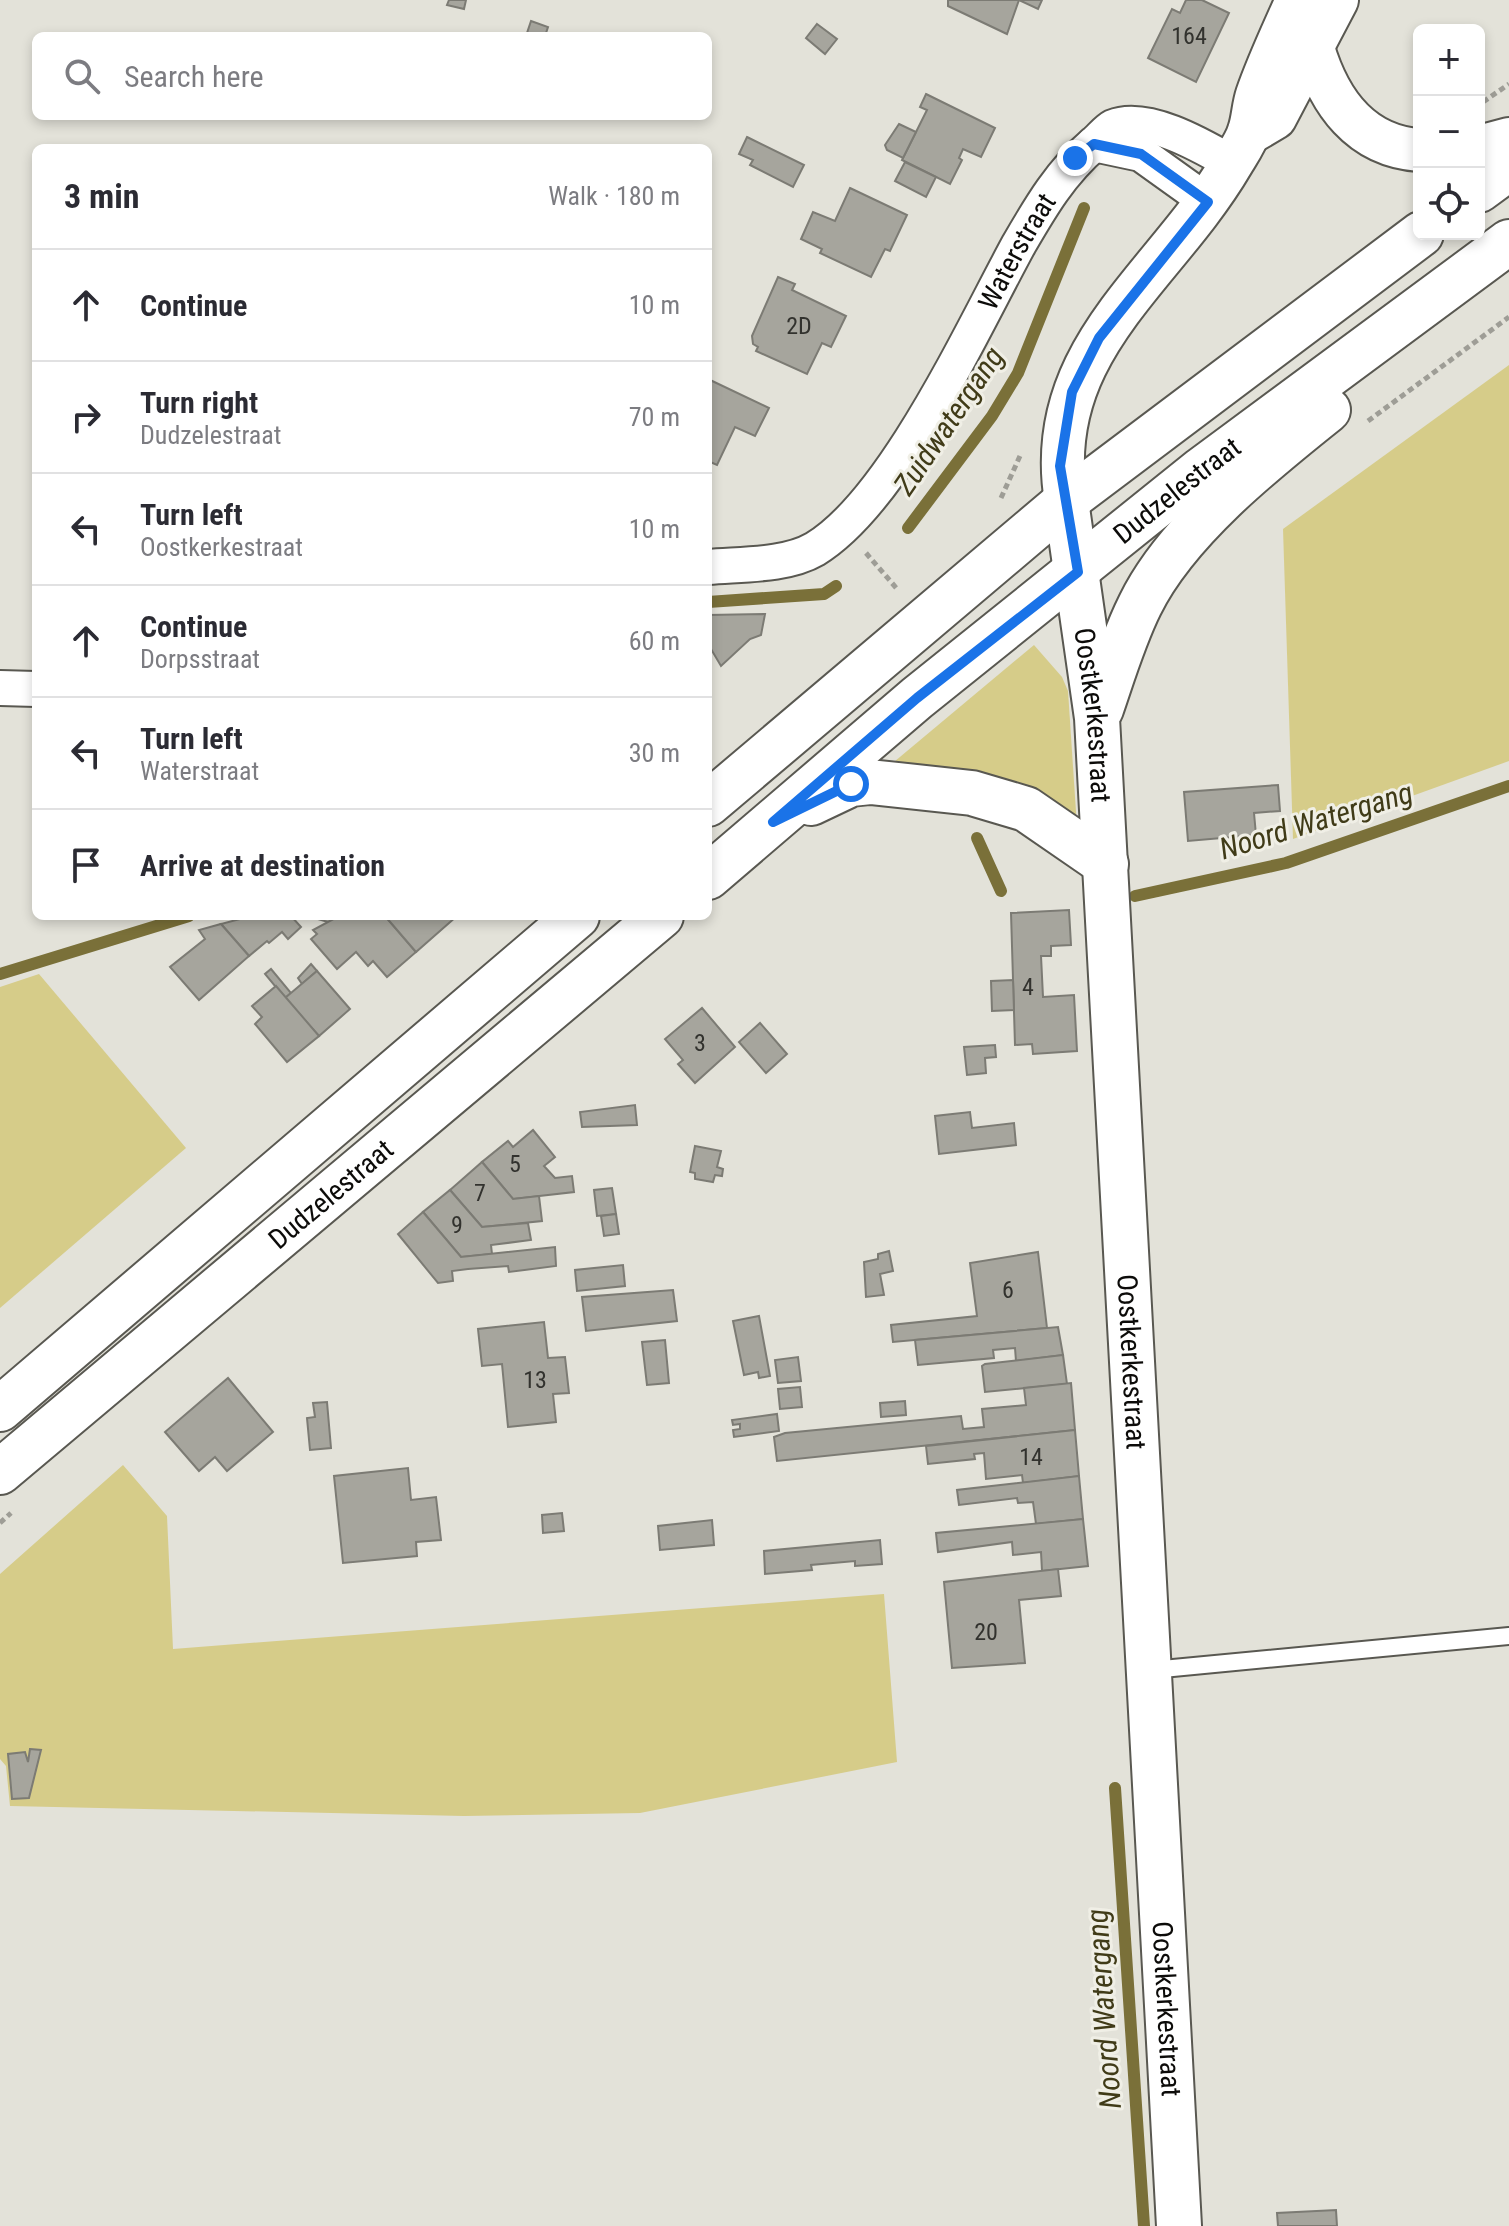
<!DOCTYPE html>
<html lang="en">
<head>
<meta charset="utf-8">
<style>
  :root { --surface:#fff; --page:#f7f7f7; --text:#2b2b33; --muted:#7c7c81; --line:#e1e1e2 }
  body { margin:0; font-family:"Roboto Condensed",sans-serif; background:var(--page); color:var(--text) }
  .controls { position:absolute; right:24px; top:24px; display:grid; overflow:hidden; border-radius:12px; box-shadow:0 4px 12px #0003 }
  .controls button { width:72px; height:72px; display:grid; place-items:center; padding:0; border:0; border-bottom:2px solid var(--line); background:var(--surface); color:var(--text); font:40px sans-serif }
  .stop { position:absolute; width:24px; height:24px; margin:-18px; border:6px solid #1a73e8; border-radius:50%; background:#fff }
  .stop.end { background:#1a73e8; border-color:#fff; box-shadow:0 2px 8px #0008 }
  .list { margin:0; padding:0; list-style:none }
  h2 { display:flex; justify-content:space-between; align-items:center; height:104px; margin:0; padding:0 32px; font-size:34px }
  h2 small { font-size:26px; font-weight:400; color:var(--muted) }
  .list li { display:grid; grid-template-columns:52px 1fr auto; gap:24px; align-items:center; box-sizing:border-box; height:112px; padding:0 32px; border-top:2px solid var(--line) }
  .list b { display:block; font-size:30px; white-space:nowrap }
  .list p { margin:0; font-size:26px; white-space:nowrap; color:var(--muted) }
  .list em { font-size:26px; font-style:normal; color:var(--muted) }
  .icon { flex:none; width:44px; height:44px; fill:none; stroke:currentColor; stroke-width:2; stroke-linecap:round; stroke-linejoin:round }
  .map { position:relative; flex:none; width:1509px; height:2226px; overflow:hidden }
  .search { position:absolute; background:var(--surface); box-shadow:0 4px 12px #0003; left:32px; top:32px; width:680px; height:88px; display:flex; align-items:center; gap:20px; box-sizing:border-box; padding:0 28px; border-radius:12px; color:var(--muted); font-size:30px }
  .panel { position:absolute; background:var(--surface); box-shadow:0 4px 12px #0003; left:32px; top:144px; width:680px; height:776px; border-radius:12px }
  .map>svg:first-child { display:block }
  .green { fill:#d6cc89 }
  .lines { fill:none; stroke-linecap:round; stroke-linejoin:round }
  .stream { stroke:#7a7039; stroke-width:12 }
  .building { fill:#a6a59d; stroke:#7c7b74; stroke-width:2 }
  .service-casing { stroke:#595851; stroke-width:20 }
  .minor-casing { stroke:#595851; stroke-width:38 }
  .tertiary-casing { stroke:#595851; stroke-width:46 }
  .secondary-casing { stroke:#595851; stroke-width:48 }
  .path { stroke:#9e9d96; stroke-width:5; stroke-dasharray:6 4; stroke-linecap:butt }
  .service { stroke:#fff; stroke-width:16 }
  .minor { stroke:#fff; stroke-width:34 }
  .tertiary { stroke:#fff; stroke-width:42 }
  .secondary { stroke:#fff; stroke-width:44 }
  .route { stroke:#1a73e8; stroke-width:10 }
  .labels { text-anchor:middle; stroke-width:6; stroke-linejoin:round; paint-order:stroke }
  .number-label { font-size:24px; fill:#32322e }
  .street-label { font-size:28px; fill:#0c0b09; stroke:#f0efe6 }
  .water-label { font-size:30px; font-style:italic; fill:#403b18; stroke:#f0efe6 }
</style>
</head>
<body>
<div class="map">
<svg width="1509" height="2226" viewBox="0 0 1509 2226">
  <rect width="100%" height="100%" fill="#e3e2d9"/>
  <g class="green">
    <path d="M1509,365V761L1293,839L1283,529Z"/>
    <path d="M1034,645L1062,677L1068,691L1078,842L870,782Z"/>
    <path d="M39,974L186,1148L0,1308V987Z"/>
    <path d="M123,1465L167,1516L173,1649L884,1594L897,1762L640,1813L464,1816L10,1806L6,1766L0,1759V1574Z"/>
  </g>
  <g class="lines">
    <g class="stream">
      <path d="M908,528L992,416L1018,373L1084,208"/>
      <path d="M708,602L824,594L836,586"/>
      <path d="M977,838L1001,891"/>
      <path d="M1135,896L1286,863L1509,786"/>
      <path d="M0,974L189,916"/>
      <path d="M1115,1788L1144,2226"/>
    </g>
  </g>
  <g class="building">
    <path d="M449,0H466L464,9L447,5Z"/>
    <path d="M948,0H1042L1038,9L1019,0L1007,34L948,6Z"/>
    <path d="M1186,0H1202L1229,13L1196,82L1148,58L1172,9L1180,13Z"/>
    <path d="M531,21L548,27L545,36H526Z"/>
    <path d="M817,24L837,39L825,54L806,38Z"/>
    <path d="M926,94L995,128L981,157L963,149L959,158L962,160L950,184L902,160L927,110L920,107Z"/>
    <path d="M899,124L916,132L903,158L887,150L885,145Z"/>
    <path d="M747,137L804,165L793,187L750,165L753,160L739,154Z"/>
    <path d="M905,162L936,177L926,197L895,181Z"/>
    <path d="M850,188L907,215L890,251L885,249L871,277L820,253L822,249L801,239L813,212L835,221Z"/>
    <path d="M778,277L795,284L792,290L846,316L831,347L822,343L807,374L756,351L758,347L753,344L752,336Z"/>
    <path d="M708,379L769,408L755,436L735,427L717,465L708,461Z"/>
    <path d="M765,614L761,635L750,639L721,666L708,644V615Z"/>
    <path d="M1278,785L1280,811L1254,813L1256,835L1188,841L1184,792Z"/>
    <path d="M1069,910L1071,945L1051,946V956H1041L1043,997L1074,995L1077,1051L1033,1054L1032,1044L1015,1045L1011,913Z"/>
    <path d="M251,916H291L301,927L288,939L282,932L269,943L267,941L249,956L221,924Z"/>
    <path d="M339,916L331,923L311,917V916Z"/>
    <path d="M339,916H385L416,952L387,977L373,961L368,966L356,952L337,969L311,939L317,934L313,930Z"/>
    <path d="M385,916H457L416,952Z"/>
    <path d="M221,924L249,956L199,1000L170,967L205,939L199,930Z"/>
    <path d="M311,964L317,971L302,984L298,978Z"/>
    <path d="M271,969L291,993L285,998L265,974Z"/>
    <path d="M317,971L350,1009L319,1036L285,998Z"/>
    <path d="M1013,980L1014,1010L992,1011L991,981Z"/>
    <path d="M276,986L319,1036L287,1062L255,1024L262,1017L252,1006Z"/>
    <path d="M702,1008L735,1047L695,1083L678,1064L683,1060L665,1039Z"/>
    <path d="M760,1023L787,1054L766,1073L739,1042Z"/>
    <path d="M995,1045L996,1057L985,1058L986,1073L967,1075L964,1047Z"/>
    <path d="M635,1105L637,1125L582,1127L580,1112Z"/>
    <path d="M970,1112L972,1128L1014,1123L1016,1145L939,1154L935,1116Z"/>
    <path d="M533,1130L555,1157L544,1166L555,1178L572,1176L574,1192L513,1199L482,1162L508,1141L513,1147Z"/>
    <path d="M695,1146L721,1151L717,1167L723,1169L722,1176L715,1175L713,1182L695,1179V1173L690,1172Z"/>
    <path d="M482,1162L513,1199L539,1196L542,1221L482,1227L450,1190Z"/>
    <path d="M612,1188L616,1214L597,1216L594,1190Z"/>
    <path d="M450,1190L482,1227L528,1223L531,1240L491,1245L492,1254L461,1257L423,1212Z"/>
    <path d="M423,1212L461,1257L555,1247L556,1266L509,1272L508,1266L468,1269L452,1271L453,1281L438,1283L398,1234Z"/>
    <path d="M616,1214L619,1234L604,1236L601,1216Z"/>
    <path d="M889,1251L893,1271L880,1274L884,1295L866,1297L864,1262L878,1259V1254Z"/>
    <path d="M1038,1252L1047,1328L893,1342L891,1325L977,1316L970,1263Z"/>
    <path d="M623,1265L625,1286L577,1291L575,1270Z"/>
    <path d="M673,1290L677,1321L586,1331L582,1297Z"/>
    <path d="M759,1316L770,1376L759,1378L758,1372L744,1375L733,1321Z"/>
    <path d="M544,1322L548,1358L565,1357L569,1393L553,1394L556,1422L508,1427L502,1364L482,1366L478,1329Z"/>
    <path d="M1058,1327L1063,1355L1016,1361L1015,1348L993,1350L994,1358L918,1365L915,1340Z"/>
    <path d="M665,1340L669,1383L647,1385L642,1342Z"/>
    <path d="M1063,1355L1067,1384L985,1392L982,1366L985,1364Z"/>
    <path d="M798,1357L801,1381L778,1383L775,1360Z"/>
    <path d="M228,1378L273,1432L227,1471L215,1457L199,1471L165,1432Z"/>
    <path d="M1071,1383L1075,1430L777,1461L774,1437L785,1433L961,1416L963,1429L984,1427L982,1409L1026,1405L1024,1388Z"/>
    <path d="M800,1387L802,1407L780,1409L778,1389Z"/>
    <path d="M905,1401L906,1415L881,1417L880,1403Z"/>
    <path d="M327,1402L331,1448L310,1450L307,1418L315,1417L313,1403Z"/>
    <path d="M777,1414L779,1431L734,1437L733,1430L740,1429V1424L733,1425L732,1420Z"/>
    <path d="M1075,1430L1079,1476L1023,1483L1022,1475L986,1479L984,1453L974,1454L975,1459L928,1464L926,1446Z"/>
    <path d="M408,1468L411,1500L436,1497L441,1540L416,1542L417,1556L343,1563L334,1476Z"/>
    <path d="M1079,1476L1083,1519L1036,1524L1033,1502L1018,1503L1017,1498L959,1505L957,1490Z"/>
    <path d="M562,1513L564,1531L543,1533L542,1515Z"/>
    <path d="M1083,1519L1088,1566L1042,1571L1041,1552L1013,1555L1012,1542L938,1552L936,1533Z"/>
    <path d="M712,1520L714,1545L660,1550L658,1526Z"/>
    <path d="M880,1540L882,1564L855,1566V1561L811,1565L812,1570L765,1574L764,1551Z"/>
    <path d="M1058,1569L1061,1596L1019,1600L1025,1663L952,1668L944,1582Z"/>
    <path d="M30,1749L41,1750L29,1798L12,1799L8,1754L25,1752L28,1762Z"/>
    <path d="M1336,2210L1337,2226H1278L1277,2213Z"/>
  </g>
  <g class="lines">
    <g class="service-casing">
      <path id="service" d="M1152,1670L1509,1636"/>
    </g>
    <g class="minor-casing">
      <g id="minor">
        <path d="M1094,144L1141,154L1208,202"/>
        <path id="s1" d="M708,567C741,564 786,566 815,549C895,500 973,328 1019,244C1041,206 1061,172 1095,143C1100,139 1107,130 1113,127C1147,113 1204,147 1232,163"/>
        <path d="M0,688L36,689"/>
      </g>
    </g>
    <g class="tertiary-casing">
      <g id="tertiary">
        <path d="M1313,48C1329,102 1360,146 1419,150"/>
        <path d="M1253,131L1275,118L1337,0"/>
        <path d="M1479,147L1509,139"/>
        <path d="M1066,501C1041,350 1164,279 1232,163C1238,153 1246,142 1249,131C1253,120 1253,107 1257,95C1268,63 1283,32 1297,0"/>
      </g>
    </g>
    <g class="secondary-casing">
      <g id="secondary">
        <path d="M1479,190L1509,168"/>
        <path id="s2" d="M1066,501L1097,718L1179,2226"/>
        <path d="M1101,709C1113,674 1124,637 1140,605C1176,531 1264,461 1328,410"/>
        <path d="M811,803L851,784L870,782L972,793L1026,809L1106,864"/>
        <path d="M708,804L1066,501L1421,234"/>
        <path id="s3" d="M708,877L917,698L1201,470L1509,242"/>
        <path d="M0,1409L577,916"/>
        <path id="s4" d="M0,1472L661,916"/>
      </g>
    </g>
    <g class="path">
      <path d="M1483,102L1509,84"/>
      <path d="M1368,421L1509,317"/>
      <path d="M1001,498L1020,456"/>
      <path d="M866,553L898,590"/>
      <path d="M0,1523L11,1513"/>
    </g>
    <use href="#service" class="service"/>
    <use href="#minor" class="minor"/>
    <use href="#tertiary" class="tertiary"/>
    <use href="#secondary" class="secondary"/>
  </g>
  <g class="lines">
    <path class="route" d="M851,784L773,822L917,698L1078,572L1060,466L1072,392L1099,338L1208,202L1141,154L1094,144L1075,158"/>
  </g>
  <g class="labels">
    <g class="number-label">
      <text x="1189" y="44">164</text>
      <text x="799" y="334">2D</text>
      <text x="1028" y="995">4</text>
      <text x="700" y="1051">3</text>
      <text x="515" y="1172">5</text>
      <text x="480" y="1201">7</text>
      <text x="457" y="1233">9</text>
      <text x="1008" y="1298">6</text>
      <text x="535" y="1388">13</text>
      <text x="1031" y="1465">14</text>
      <text x="986" y="1640">20</text>
    </g>
    <g class="street-label">
      <text dy="10" stroke="none"><textPath href="#s1" startOffset="472">Waterstraat</textPath></text>
      <text dy="10" stroke="none"><textPath href="#s3" startOffset="608">Dudzelestraat</textPath></text>
      <text dy="10" stroke="none"><textPath href="#s2" startOffset="216">Oostkerkestraat</textPath></text>
      <text dy="10" stroke="none"><textPath href="#s4" startOffset="432">Dudzelestraat</textPath></text>
      <text dy="10" stroke="none"><textPath href="#s2" startOffset="864">Oostkerkestraat</textPath></text>
      <text dy="10" stroke="none"><textPath href="#s2" startOffset="1512">Oostkerkestraat</textPath></text>
    </g>
    <g class="water-label">
      <text transform="translate(949 421) rotate(-56)" y="10">Zuidwatergang</text>
      <text transform="translate(1316 821) rotate(-17)" y="10">Noord Watergang</text>
      <text transform="translate(1104 2009) rotate(-94)" y="10">Noord Watergang</text>
    </g>
  </g>
</svg>
<div class="controls">
<button>+</button>
<button>−</button>
<button><svg class="icon" aria-label="locate" viewBox="0 0 24 24"><circle cx="12" cy="12" r="6"/><path d="M12 2v4M12 18v4M2 12h4M18 12h4"/></svg></button>
</div>
<div class="stop" style="left:851px;top:784px"></div>
<div class="stop end" style="left:1075px;top:158px"></div>
<div class="search"><svg class="icon" aria-label="search" viewBox="0 0 24 24"><circle cx="10" cy="10" r="6"/><path d="M15 15l6 6"/></svg>Search here</div>
<section class="panel">
<h2>3 min<small>Walk · 180 m</small></h2>
<ul class="list">
<li><svg class="icon" aria-label="ahead" viewBox="0 0 24 24"><path d="M12 20V5M6 11l6-6 6 6"/></svg><div><b>Continue</b></div><em>10 m</em></li>
<li><svg class="icon" aria-label="right" viewBox="0 0 24 24"><path d="M7 20v-9h11M14 6l5 5-5 5"/></svg><div><b>Turn right</b><p>Dudzelestraat</p></div><em>70 m</em></li>
<li><svg class="icon" aria-label="left" viewBox="0 0 24 24"><path d="M17 20v-9H6M10 6l-5 5 5 5"/></svg><div><b>Turn left</b><p>Oostkerkestraat</p></div><em>10 m</em></li>
<li><svg class="icon" aria-label="ahead" viewBox="0 0 24 24"><path d="M12 20V5M6 11l6-6 6 6"/></svg><div><b>Continue</b><p>Dorpsstraat</p></div><em>60 m</em></li>
<li><svg class="icon" aria-label="left" viewBox="0 0 24 24"><path d="M17 20v-9H6M10 6l-5 5 5 5"/></svg><div><b>Turn left</b><p>Waterstraat</p></div><em>30 m</em></li>
<li><svg class="icon" aria-label="arrive" viewBox="0 0 24 24"><path d="M6 21V4h12l-3 4 3 4H6"/></svg><div><b>Arrive at destination</b></div></li>
</ul>
</section>
</div>
</body>
</html>
